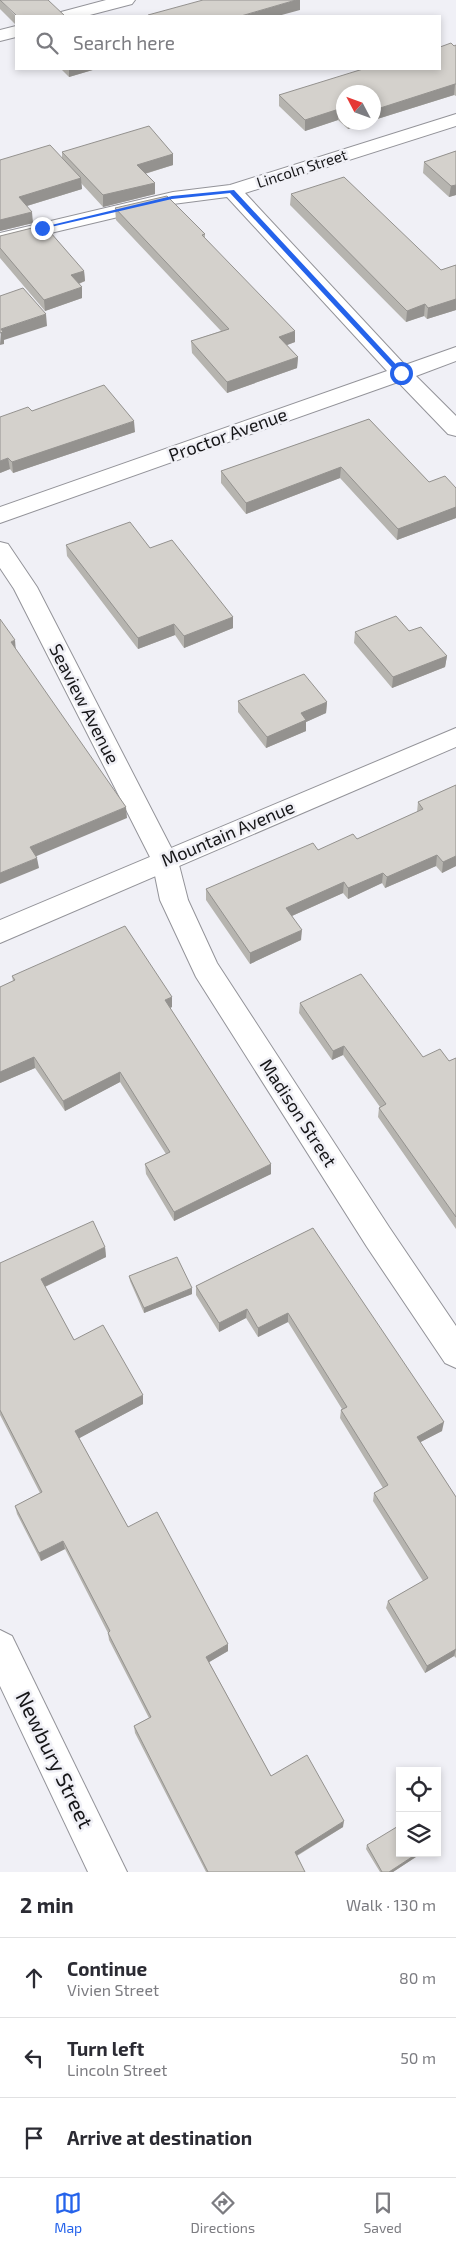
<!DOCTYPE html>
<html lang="en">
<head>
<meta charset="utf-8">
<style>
  :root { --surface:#fff; --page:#f7f7f7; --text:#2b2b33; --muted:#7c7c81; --line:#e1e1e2; --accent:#2563eb }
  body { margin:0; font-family:"Exo 2",sans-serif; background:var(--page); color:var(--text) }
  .controls { position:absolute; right:15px; bottom:15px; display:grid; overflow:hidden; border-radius:0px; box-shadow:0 2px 8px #0003 }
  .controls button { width:45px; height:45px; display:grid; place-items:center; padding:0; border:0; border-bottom:1px solid var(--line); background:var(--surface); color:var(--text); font:25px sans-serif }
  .compass { position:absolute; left:336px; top:85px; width:45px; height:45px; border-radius:50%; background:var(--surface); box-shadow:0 2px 8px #0003; rotate:311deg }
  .stop { position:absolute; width:15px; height:15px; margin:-11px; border:4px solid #2563eb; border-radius:50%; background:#fff }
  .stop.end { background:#2563eb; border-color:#fff; box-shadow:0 1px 5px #0008 }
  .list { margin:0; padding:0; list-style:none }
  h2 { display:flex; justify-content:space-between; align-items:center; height:65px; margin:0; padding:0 20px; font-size:21px }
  h2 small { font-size:16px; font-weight:400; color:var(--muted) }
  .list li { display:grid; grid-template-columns:32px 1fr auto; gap:15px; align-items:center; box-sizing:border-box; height:80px; padding:0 20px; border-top:1px solid var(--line) }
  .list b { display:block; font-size:19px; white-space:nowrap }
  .list p { margin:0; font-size:16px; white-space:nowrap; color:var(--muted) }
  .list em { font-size:16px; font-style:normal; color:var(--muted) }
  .icon { flex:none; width:28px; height:28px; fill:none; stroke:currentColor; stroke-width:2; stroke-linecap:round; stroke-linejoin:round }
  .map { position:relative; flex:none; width:456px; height:1872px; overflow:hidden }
  .search { position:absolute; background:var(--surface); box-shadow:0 2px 8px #0003; left:15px; right:15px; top:15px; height:55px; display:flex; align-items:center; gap:12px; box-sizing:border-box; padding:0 18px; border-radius:0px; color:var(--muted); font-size:19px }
  .sheet { height:305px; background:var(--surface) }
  nav { display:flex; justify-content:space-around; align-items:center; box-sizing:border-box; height:70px; border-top:1px solid var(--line); background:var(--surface); font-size:14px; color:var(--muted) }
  nav a { display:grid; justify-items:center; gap:2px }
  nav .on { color:var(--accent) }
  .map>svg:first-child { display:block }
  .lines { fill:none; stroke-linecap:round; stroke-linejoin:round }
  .street-casing { stroke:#939399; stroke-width:2 }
  .secondary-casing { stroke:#939399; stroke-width:2 }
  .street { fill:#fff; fill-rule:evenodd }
  .secondary { fill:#fff; fill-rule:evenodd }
  .wall { fill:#b6b4af }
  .shaded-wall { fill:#94928f }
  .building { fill:#d4d1cc; stroke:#94928f }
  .route { fill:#2563eb }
  .labels { text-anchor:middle; stroke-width:5; stroke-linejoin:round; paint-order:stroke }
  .far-street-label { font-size:15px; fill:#161618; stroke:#f0f0f6 }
  .street-label { font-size:18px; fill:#161618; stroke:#f0f0f6 }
  .near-street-label { font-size:21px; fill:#161618; stroke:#f0f0f6 }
</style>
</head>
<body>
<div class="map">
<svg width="456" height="1872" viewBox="0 0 456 1872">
  <rect width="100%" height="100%" fill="#f0f0f6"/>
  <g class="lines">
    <g class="street-casing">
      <g id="street">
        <path d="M106,0H135L132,4L86,16H58L61,12Z"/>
        <path d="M16,26V37L0,41V30Z"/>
        <path d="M456,114V126L245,193L405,365L456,347V361L416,376L456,416V436L448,434L398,382L0,523V507L387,371L227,197L173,204L0,245V233L173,192L230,185Z"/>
        <path d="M0,542L8,544L37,587L178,861L188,900L217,963L389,1227L456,1326V1368L445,1363L367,1247L196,977L160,900L152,861L14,589L0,568Z"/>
        <path d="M0,1630L12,1636L127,1872H88L0,1686Z"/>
      </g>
    </g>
    <g class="secondary-casing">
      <path id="secondary" d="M456,728V747L0,943V920Z"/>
    </g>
    <use href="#street" class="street"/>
    <use href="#secondary" class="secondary"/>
  </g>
  <g class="wall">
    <path d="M0,0L16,16V25L0,9Z"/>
    <path d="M456,45V96L454,95L374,120V92H344V122H367L348,129L338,120L305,131L279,106V95Z"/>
    <path d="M61,69H96L69,77Z"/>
    <path d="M456,151V195L449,197L423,173L424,162Z"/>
    <path d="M62,152L173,154V165L145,174L155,183V194L103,207L81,183L82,189L27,206L33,223L0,231V160L62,158Z"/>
    <path d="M291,194L441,270L456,265V310L427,319L424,316L406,322L290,205Z"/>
    <path d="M115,208L205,234V238L295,342L287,345L298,357L297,368L227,393L192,353L191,341L221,331L116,220Z"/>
    <path d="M0,236L84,271L85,281L79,284L82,298L45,311L0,258Z"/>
    <path d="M32,411L135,432L13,473L10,469L0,473Z"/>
    <path d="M369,419L429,482L456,488V518L397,540L340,478L246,514L221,483V471Z"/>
    <path d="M66,545L150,548L233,617V628L184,648L175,635L138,649L67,556Z"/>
    <path d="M409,631L447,656L445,667L392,688L354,643L355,632Z"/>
    <path d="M238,701L327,702L326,713L306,722V731L266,748L238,712Z"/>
    <path d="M456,785V866L442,873L436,866L385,888L382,883L348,899L343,893L292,916L301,940L250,964L206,900V889L318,850L357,839L417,812L418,802Z"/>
    <path d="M12,976L172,1007L170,1008L271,1164V1174L174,1221L146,1174L145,1164L166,1154L120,1082L65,1111L35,1068L0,1083V987L13,981Z"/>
    <path d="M300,1003L423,1057L449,1061L456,1058V1229L378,1117L379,1108L380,1107L343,1055L332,1060L299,1013Z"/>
    <path d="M313,1228L442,1431L420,1442L456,1497V1658L454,1656L425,1673L386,1608L388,1601L423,1581L373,1501L374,1493L383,1488L340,1418L341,1410L342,1409L288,1322L258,1337L246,1318L219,1332L196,1295V1286Z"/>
    <path d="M105,1247L106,1257L45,1287L74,1340L143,1404L79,1438L128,1527L228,1651L209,1662L271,1776L343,1827L297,1856L305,1872H206L135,1733L134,1726L149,1718L109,1640L108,1633L65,1549L41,1561L17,1514L15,1506L40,1493L0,1415V1263Z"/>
    <path d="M129,1276L192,1294L144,1313L130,1281Z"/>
    <path d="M367,1845L400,1853H422L393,1872H380L366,1849Z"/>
  </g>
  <g class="shaded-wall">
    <path d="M296,0H300V10L278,16H241Z"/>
    <path d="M69,69H96L69,77Z"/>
    <path d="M455,84L454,95L374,120V110Z"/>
    <path d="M339,109L338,120L305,131V120Z"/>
    <path d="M348,122H367L348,129Z"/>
    <path d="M173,154V165L137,176V165Z"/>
    <path d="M81,178L82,189L20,208L19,197Z"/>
    <path d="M155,183V194L103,207V195Z"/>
    <path d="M456,185V195L449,197L451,186Z"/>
    <path d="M32,212L33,223L0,231V220Z"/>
    <path d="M84,271L85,281L72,286L71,275Z"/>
    <path d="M82,287V298L45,311L44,300Z"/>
    <path d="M456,299V310L427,319L428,308Z"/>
    <path d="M425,304L424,316L406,322L407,311Z"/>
    <path d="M46,314L47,326L4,340V344L0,345L1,329Z"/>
    <path d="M295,331V342L279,348V337Z"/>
    <path d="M298,357L297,368L227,393V382Z"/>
    <path d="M134,421L135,432L13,473L12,462Z"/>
    <path d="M8,458L10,469L0,473V461Z"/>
    <path d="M341,467L340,478L246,514V503Z"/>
    <path d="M456,507V518L397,540L398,529Z"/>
    <path d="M233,617V628L184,648V636Z"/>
    <path d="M174,624L175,635L138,649V638Z"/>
    <path d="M15,640L16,652L11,642Z"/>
    <path d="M447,656L445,667L392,688L393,677Z"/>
    <path d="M327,702L326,713L306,722V731L266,748L267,737L301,713Z"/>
    <path d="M126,807L127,818L32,858L30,847Z"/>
    <path d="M437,855L436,866L385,888L387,877Z"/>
    <path d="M456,856V866L442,873L443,862Z"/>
    <path d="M37,858L39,868L0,884V873Z"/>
    <path d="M383,873L382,883L348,899V888Z"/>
    <path d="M344,882L343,893L285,919L286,908Z"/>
    <path d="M302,930L301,940L250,964V953Z"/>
    <path d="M172,997V1007L165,1010V1000Z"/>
    <path d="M344,1046L343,1055L332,1060L333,1051Z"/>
    <path d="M34,1057L35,1068L0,1083V1072Z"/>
    <path d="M120,1072V1082L65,1111L63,1101Z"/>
    <path d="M271,1164V1174L174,1221V1212Z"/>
    <path d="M105,1247L106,1257L42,1288L41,1279Z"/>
    <path d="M192,1288V1294L144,1313V1308Z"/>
    <path d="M247,1309L246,1318L219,1332V1323Z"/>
    <path d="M288,1313V1322L258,1337V1328Z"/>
    <path d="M143,1395V1404L76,1440L75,1431Z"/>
    <path d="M444,1422L442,1431L415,1445L417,1437Z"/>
    <path d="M63,1541L65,1549L41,1561L39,1553Z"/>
    <path d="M228,1644V1651L206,1664V1657Z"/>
    <path d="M456,1649L454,1656L425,1673L427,1666Z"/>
    <path d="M344,1821L343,1827L294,1857L295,1852Z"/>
    <path d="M418,1853H422L393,1872H389Z"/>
  </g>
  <g class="building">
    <path d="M0,0H48L65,16H17Z"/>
    <path d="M203,0H296L241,16H149L148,15Z"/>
    <path d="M451,43L454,46L456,45V84H455L374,110V92H344V113L339,109L305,120L279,95L363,69H440V47Z"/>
    <path d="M149,126L173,154L137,165L155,183L103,195L62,152Z"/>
    <path d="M50,145L81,178L19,197L32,212L0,220V160Z"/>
    <path d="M456,151V185L451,186L424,162Z"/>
    <path d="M344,177L441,270L456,265V299L428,308L425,304L407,311L291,194Z"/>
    <path d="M167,196L205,234L202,235L295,331L279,337L298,357L227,382L191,341L229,329L115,208Z"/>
    <path d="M44,225L84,271L71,275L82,287L44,300L0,248V236Z"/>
    <path d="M23,288L46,314L1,329L3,332L0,333V296Z"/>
    <path d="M104,385L134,421L12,462L8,458L0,461V417L28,407L32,411Z"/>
    <path d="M369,419L429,482L445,476L456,488V507L398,529L341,467L246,503L221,471Z"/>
    <path d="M130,522L150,548L172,540L233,617L184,636L174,624L138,638L66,545Z"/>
    <path d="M396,616L409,631L421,627L447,656L393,677L355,632Z"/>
    <path d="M0,619L15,640L11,642L126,807L30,847L37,858L0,873Z"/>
    <path d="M304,674L327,702L301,713L306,720L267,737L238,701Z"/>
    <path d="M456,785V856L443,862L437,855L387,877L383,873L348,888L344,882L286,908L302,930L250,953L206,889L313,843L318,850L353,834L357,839L423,809L418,802Z"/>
    <path d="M125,926L172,997L165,1000L271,1164L174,1212L145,1164L170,1152L120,1072L63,1101L34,1057L0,1072V987L15,980L12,976Z"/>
    <path d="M361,974L423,1057L440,1049L449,1061L456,1058V1217L379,1108L386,1104L344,1046L333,1051L300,1003Z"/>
    <path d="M93,1221L105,1247L41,1279L74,1340L103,1325L143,1395L75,1431L128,1527L157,1512L228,1644L206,1657L271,1776L307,1755L344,1821L295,1852L305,1872H208L134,1726L151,1717L108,1633L110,1631L63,1541L39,1553L15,1506L42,1492L0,1410V1263Z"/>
    <path d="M313,1228L444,1422L417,1437L456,1497V1649L427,1666L388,1601L428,1578L374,1493L388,1485L341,1410L347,1407L288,1313L258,1328L247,1309L219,1323L196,1286Z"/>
    <path d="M177,1257L192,1288L144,1308L129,1276Z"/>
    <path d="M400,1825V1853H418L389,1872H382L367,1845Z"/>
  </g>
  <path class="route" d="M234,190L403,372V375H399L230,193L172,199L42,229L39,228L172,196Z"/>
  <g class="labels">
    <g class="far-street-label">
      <text transform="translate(302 169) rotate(-18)" y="5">Lincoln Street</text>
    </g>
    <g class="street-label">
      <text transform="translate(228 435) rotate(-20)" y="6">Proctor Avenue</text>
      <text transform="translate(84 704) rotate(63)" y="6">Seaview Avenue</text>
      <text transform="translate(228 834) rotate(-23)" y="6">Mountain Avenue</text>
      <text transform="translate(298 1113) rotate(57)" y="6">Madison Street</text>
    </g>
    <g class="near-street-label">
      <text transform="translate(54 1760) rotate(64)" y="7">Newbury Street</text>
    </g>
  </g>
</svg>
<div class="controls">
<button><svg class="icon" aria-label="locate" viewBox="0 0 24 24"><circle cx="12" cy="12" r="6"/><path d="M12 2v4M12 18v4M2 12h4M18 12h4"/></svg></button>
<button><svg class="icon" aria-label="layers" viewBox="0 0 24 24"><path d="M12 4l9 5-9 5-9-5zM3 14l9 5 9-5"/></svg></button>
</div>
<svg class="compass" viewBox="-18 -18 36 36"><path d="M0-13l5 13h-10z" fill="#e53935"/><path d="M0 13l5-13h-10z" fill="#7c7c81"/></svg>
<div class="stop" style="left:401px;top:373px"></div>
<div class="stop end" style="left:42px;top:228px"></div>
<div class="search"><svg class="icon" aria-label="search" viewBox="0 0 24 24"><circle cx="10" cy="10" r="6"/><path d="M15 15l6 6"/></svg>Search here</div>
</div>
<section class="sheet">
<h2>2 min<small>Walk · 130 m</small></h2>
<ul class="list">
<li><svg class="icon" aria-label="ahead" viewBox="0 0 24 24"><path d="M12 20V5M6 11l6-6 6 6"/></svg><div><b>Continue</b><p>Vivien Street</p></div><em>80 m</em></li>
<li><svg class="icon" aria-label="left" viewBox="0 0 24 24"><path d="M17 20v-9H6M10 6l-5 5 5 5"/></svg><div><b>Turn left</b><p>Lincoln Street</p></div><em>50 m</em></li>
<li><svg class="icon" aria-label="arrive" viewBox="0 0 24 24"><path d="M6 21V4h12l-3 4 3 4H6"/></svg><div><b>Arrive at destination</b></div></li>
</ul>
</section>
<nav>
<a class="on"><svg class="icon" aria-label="map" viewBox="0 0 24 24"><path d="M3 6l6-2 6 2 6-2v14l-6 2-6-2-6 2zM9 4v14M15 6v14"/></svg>Map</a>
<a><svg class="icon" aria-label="directions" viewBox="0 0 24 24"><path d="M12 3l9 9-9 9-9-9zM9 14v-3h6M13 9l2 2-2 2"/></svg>Directions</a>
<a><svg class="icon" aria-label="saved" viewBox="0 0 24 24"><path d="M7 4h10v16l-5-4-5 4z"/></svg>Saved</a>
</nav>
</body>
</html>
